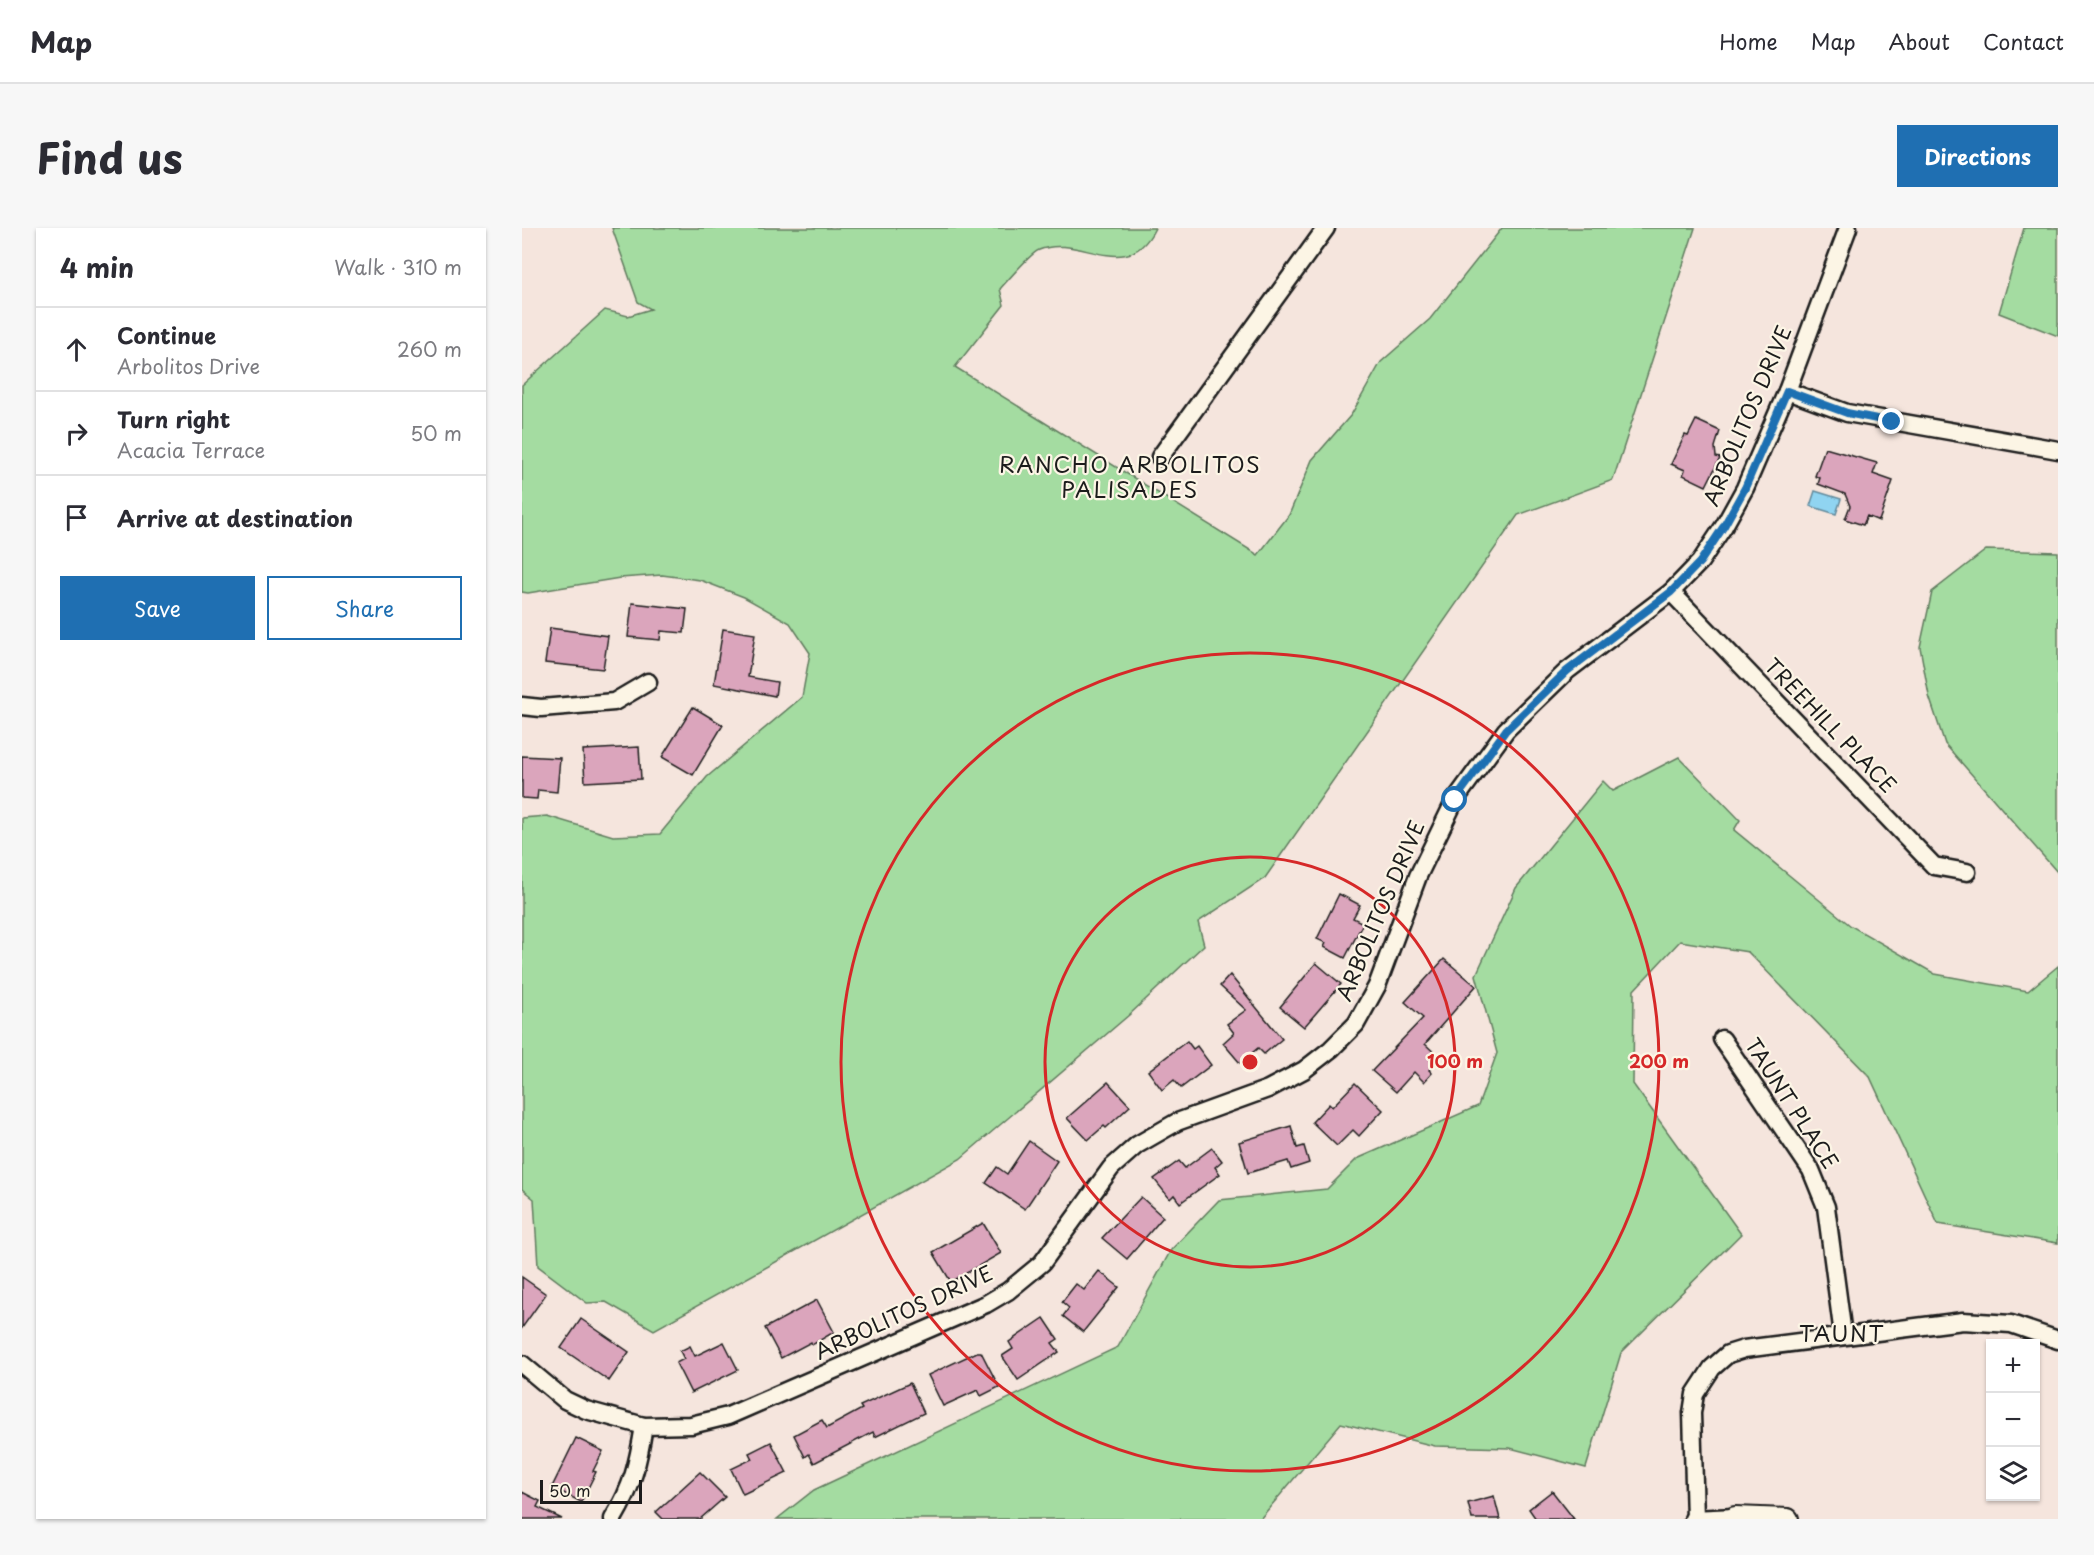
<!DOCTYPE html>
<html lang="en">
<head>
<meta charset="utf-8">
<style>
  :root { --surface:#fff; --page:#f7f7f7; --text:#2b2b33; --muted:#7c7c81; --line:#e1e1e2; --accent:#1f6fb2 }
  body { margin:0; font-family:"Playpen Sans",sans-serif; background:var(--page); color:var(--text) }
  .controls { position:absolute; right:18px; bottom:18px; display:grid; overflow:hidden; border-radius:0px; box-shadow:0 2px 4px #0004 }
  .controls button { width:54px; height:54px; display:grid; place-items:center; padding:0; border:0; border-bottom:2px solid var(--line); background:var(--surface); color:var(--text); font:30px sans-serif }
  .scale { position:absolute; left:18px; bottom:15px; width:102px; box-sizing:border-box; padding-left:6px; border:3px solid #1c1c1c; border-top:0; font-size:16px; line-height:21px; white-space:nowrap; color:#1c1c1c; -webkit-text-stroke:4px #fcf5e5; paint-order:stroke }
  .stop { position:absolute; width:18px; height:18px; margin:-14px; border:4px solid #1f6fb2; border-radius:50%; background:#fff }
  .stop.end { background:#1f6fb2; border-color:#fff; box-shadow:0 2px 6px #0008 }
  .list { margin:0; padding:0; list-style:none }
  h2 { display:flex; justify-content:space-between; align-items:center; height:78px; margin:0; padding:0 24px; font-size:26px }
  h2 small { font-size:20px; font-weight:400; color:var(--muted) }
  .list li { display:grid; grid-template-columns:39px 1fr auto; gap:18px; align-items:center; box-sizing:border-box; height:84px; padding:0 24px; border-top:2px solid var(--line) }
  .list b { display:block; font-size:22px; white-space:nowrap }
  .list p { margin:0; font-size:20px; white-space:nowrap; color:var(--muted) }
  .list em { font-size:20px; font-style:normal; color:var(--muted) }
  .actions { display:flex; gap:12px; padding:18px 24px }
  .actions a { flex:1; padding:14px 0; border:2px solid var(--accent); border-radius:0px; text-align:center; font-size:21px; color:var(--accent) }
  .actions .main { background:var(--accent); color:#fff }
  .icon { flex:none; width:33px; height:33px; fill:none; stroke:currentColor; stroke-width:2; stroke-linecap:round; stroke-linejoin:round }
  .map { position:relative; flex:none; width:1536px; height:1291px; overflow:hidden; border-radius:0px }
  header { display:flex; align-items:center; gap:36px; box-sizing:border-box; height:84px; padding:0 30px; background:var(--surface); border-bottom:2px solid var(--line) }
  header strong { font-size:28px }
  nav { display:flex; gap:33px; margin-inline-start:auto; font-size:21px }
  .intro { display:flex; align-items:center; justify-content:space-between; box-sizing:border-box; height:144px; padding:0 36px }
  h1 { margin:0; font-size:42px }
  .button { padding:15px 27px; border-radius:0px; background:var(--accent); color:#fff; font-size:21px; font-weight:700 }
  main { display:flex; gap:36px; padding:0 36px }
  aside { flex:1; background:var(--surface); border-radius:0px; box-shadow:0 2px 4px #0004 }
  .map>svg:first-child { display:block }
  .green { fill:#a4dca1; stroke:#607c5e; stroke-width:1.5 }
  .water { fill:#90d4f1; stroke:#628a9c; stroke-width:1.5 }
  .building { fill:#dba5bc; stroke:#1c1c1c; stroke-width:1.5 }
  .lines { fill:none; stroke-linecap:round; stroke-linejoin:round }
  .minor-casing { stroke:#1c1c1c; stroke-width:21 }
  .tertiary-casing { stroke:#1c1c1c; stroke-width:24 }
  .minor { stroke:#fcf5e5; stroke-width:16 }
  .tertiary { stroke:#fcf5e5; stroke-width:20 }
  .route { stroke:#1f6fb2; stroke-width:8 }
  .ring { fill:none; stroke:#d62828; stroke-width:3 }
  .labels { text-anchor:middle; stroke-width:4.5; stroke-linejoin:round; paint-order:stroke }
  .street-label { font-size:21px; fill:#1c1c1c; stroke:#fcf5e5 }
  .neighbourhood-label { font-size:22px; letter-spacing:1.5px; fill:#1c1c1c; stroke:#fcf5e5 }
  .centre { fill:#d62828; stroke:#fcf5e5; stroke-width:3 }
  .ring-label { font-size:18px; text-anchor:middle; font-weight:bold; fill:#d62828; stroke:#fcf5e5; stroke-width:4.5; stroke-linejoin:round; paint-order:stroke }
</style>
</head>
<body>
<header>
<strong>Map</strong>
<nav><a>Home</a><a>Map</a><a>About</a><a>Contact</a></nav>
</header>
<div class="intro"><h1>Find us</h1><a class="button">Directions</a></div>
<main>
<aside>
<h2>4 min<small>Walk · 310 m</small></h2>
<ul class="list">
<li><svg class="icon" aria-label="ahead" viewBox="0 0 24 24"><path d="M12 20V5M6 11l6-6 6 6"/></svg><div><b>Continue</b><p>Arbolitos Drive</p></div><em>260 m</em></li>
<li><svg class="icon" aria-label="right" viewBox="0 0 24 24"><path d="M7 20v-9h11M14 6l5 5-5 5"/></svg><div><b>Turn right</b><p>Acacia Terrace</p></div><em>50 m</em></li>
<li><svg class="icon" aria-label="arrive" viewBox="0 0 24 24"><path d="M6 21V4h12l-3 4 3 4H6"/></svg><div><b>Arrive at destination</b></div></li>
</ul>
<div class="actions"><a class="main">Save</a><a>Share</a></div>
</aside>
<div class="map">
<svg width="1536" height="1291" viewBox="0 0 1536 1291">
  <rect width="100%" height="100%" fill="#f5e5dd"/>
  <filter id="ink" filterUnits="userSpaceOnUse"><feTurbulence type="fractalNoise" baseFrequency=".0167" numOctaves="2"/><feDisplacementMap in="SourceGraphic" scale="12" xChannelSelector="R" yChannelSelector="G"/><feConvolveMatrix kernelMatrix="1 2 1 2 8 2 1 2 1" color-interpolation-filters="sRGB"/></filter>
  <g filter="url(#ink)">
    <g class="green">
      <path d="M90,0H633C605,57 558,5 517,22C509,25 485,53 478,61L482,77L433,139L736,327L767,287L790,232L829,187L859,134L908,91L980,0H1173L1091,252L996,287L743,650L676,694L682,717L607,787L438,931L132,1102L84,1074L65,1075L16,1038L12,971L0,961V590L25,588L91,608L138,606L185,549L280,469L288,425L268,395L222,369L178,352L140,347L98,350L6,365L0,364V157L83,82L106,88L129,81L116,74Z"/>
      <path d="M1502,0H1536V108L1477,85Z"/>
      <path d="M1464,322L1536,324V645L1423,516L1407,468L1398,419L1410,364Z"/>
      <path d="M1157,529L1218,592L1212,602L1329,698L1413,746L1506,763L1536,738V1015L1416,996L1348,849L1226,724L1158,713L1112,762L1111,856L1219,1006L1099,1125L1064,1240L988,1220L913,1218L819,1195L738,1291H255L292,1262L596,1119L649,1022L697,972L805,961L835,931L956,878L975,825L954,747L994,660L1081,553L1091,563Z"/>
    </g>
    <path class="water" d="M1293,263L1319,271L1314,286L1288,278Z"/>
    <g class="building">
      <path d="M1174,192L1198,203L1193,219L1194,229L1198,230L1184,258L1161,247L1163,242L1149,236L1163,207L1166,208Z"/>
      <path d="M1303,220L1355,235L1351,246L1371,253L1357,293L1345,288L1341,297L1323,291L1328,278L1323,266L1296,256L1298,250L1293,248Z"/>
      <path d="M110,375L165,381L162,405L139,403L138,412L106,409Z"/>
      <path d="M28,400L86,408L81,441L23,435Z"/>
      <path d="M201,401L233,406L226,449L255,454L253,468L192,456Z"/>
      <path d="M171,479L201,497L171,547L140,529Z"/>
      <path d="M117,519L119,551L63,554L61,522Z"/>
      <path d="M0,528L38,530L35,564L16,562L15,571L0,570Z"/>
      <path d="M817,666L838,677L831,690L841,695L823,730L802,719L804,715L795,711Z"/>
      <path d="M922,731L954,758L903,816L918,830L907,842L910,845L902,854L892,844L874,864L850,843L901,790L883,774Z"/>
      <path d="M794,735L819,756L782,799L758,779Z"/>
      <path d="M708,747L760,811L742,826L736,820L718,835L701,815L712,805L705,796L724,782L698,758Z"/>
      <path d="M665,813L671,821L675,818L689,837L659,860L652,852L640,862L626,843Z"/>
      <path d="M586,854L608,878L584,900L582,898L566,912L545,890Z"/>
      <path d="M833,855L861,882L837,908L831,902L815,918L790,894L807,876L810,879Z"/>
      <path d="M769,898L775,920L782,918L787,935L769,941L766,933L726,945L717,914Z"/>
      <path d="M507,913L535,933L503,981L464,955L475,939L485,946Z"/>
      <path d="M690,920L700,933L693,939L698,946L658,975L652,967L648,971L632,951L657,933L663,940Z"/>
      <path d="M619,969L641,989L605,1031L580,1010Z"/>
      <path d="M461,995L479,1025L429,1054L411,1024Z"/>
      <path d="M577,1043L597,1059L561,1104L541,1088L547,1080L540,1074L554,1056L562,1062Z"/>
      <path d="M0,1049L24,1066L0,1100Z"/>
      <path d="M295,1072L312,1104L290,1117L289,1114L259,1130L243,1100Z"/>
      <path d="M522,1090L536,1111L530,1115L537,1124L496,1152L480,1128L491,1121L487,1114Z"/>
      <path d="M59,1091L107,1124L87,1153L39,1120Z"/>
      <path d="M202,1114L216,1142L169,1165L154,1135L162,1131L158,1123L168,1118L173,1128Z"/>
      <path d="M455,1124H459L477,1159L459,1168L456,1162L421,1178L406,1147Z"/>
      <path d="M388,1155L402,1185L353,1209L351,1204L292,1235L287,1226L283,1229L272,1207L300,1192L305,1200L340,1181L338,1178Z"/>
      <path d="M54,1210L81,1223L71,1243L74,1244L59,1274L30,1259Z"/>
      <path d="M249,1214L265,1245L221,1266L209,1241L230,1231L227,1225Z"/>
      <path d="M178,1244L203,1269L178,1291H141L134,1284Z"/>
      <path d="M1030,1263L1052,1291H1014L1007,1281Z"/>
      <path d="M0,1264L18,1273L15,1279L40,1291H0Z"/>
      <path d="M972,1268L978,1291H950L946,1275Z"/>
    </g>
    <g class="lines">
      <g class="minor-casing">
        <g id="minor">
          <path d="M1265,163L1325,185L1536,222"/>
          <path d="M638,229L804,0"/>
          <path d="M1149,364L1412,638L1445,644"/>
          <path d="M0,478L19,480L92,474L126,454"/>
          <path d="M1200,811L1289,942L1304,979L1321,1107"/>
          <path d="M0,1136L43,1172L64,1182L122,1198L169,1197L206,1188L464,1076L486,1063L520,1035L589,940L615,917L655,894L746,861L782,842L809,821L834,796L855,758L896,648L933,572L984,502L1045,443L1149,364L1178,334L1202,298L1223,260L1265,163L1326,0"/>
          <path d="M91,1291C111,1258 116,1235 122,1198"/>
          <path d="M1171,1291L1213,1289"/>
          <path d="M1173,1291L1170,1185L1173,1166L1190,1140L1206,1126L1222,1121L1441,1093L1489,1096L1536,1112"/>
        </g>
      </g>
      <g class="tertiary-casing">
        <path id="tertiary" d="M1213,1289L1266,1291"/>
      </g>
      <use href="#minor" class="minor"/>
      <use href="#tertiary" class="tertiary"/>
    </g>
  </g>
  <g class="lines" filter="url(#ink)">
    <path class="route" d="M933,572L984,502L1045,443L1149,364L1178,334L1202,298L1223,260L1265,163L1325,185L1370,194"/>
  </g>
  <g class="ring">
    <circle cx="728" cy="834" r="205"/>
    <circle cx="728" cy="834" r="409"/>
  </g>
  <g class="labels">
    <g class="street-label">
      <text transform="translate(1226 188) rotate(-67)" y="7">ARBOLITOS DRIVE</text>
      <text transform="translate(1308 498) rotate(46)" y="7">TREEHILL PLACE</text>
      <text transform="translate(859 683) rotate(-67)" y="7">ARBOLITOS DRIVE</text>
      <text transform="translate(1269 876) rotate(57)" y="7">TAUNT PLACE</text>
      <text transform="translate(382 1085) rotate(-25)" y="7">ARBOLITOS DRIVE</text>
    </g>
    <g class="neighbourhood-label">
      <text x="608" y="245">RANCHO ARBOLITOS<tspan x="608" dy="25">PALISADES</tspan></text>
      <text x="1320" y="1114">TAUNT</text>
    </g>
  </g>
  <circle cx="728" cy="834" r="9" class="centre"/>
  <g class="ring-label">
    <text x="933" y="840">100 m</text>
    <text x="1137" y="840">200 m</text>
  </g>
</svg>
<div class="controls">
<button>+</button>
<button>−</button>
<button><svg class="icon" aria-label="layers" viewBox="0 0 24 24"><path d="M12 4l9 5-9 5-9-5zM3 14l9 5 9-5"/></svg></button>
</div>
<div class="scale">50 m</div>
<div class="stop" style="left:933px;top:572px"></div>
<div class="stop end" style="left:1370px;top:194px"></div>
</div>
</main>
</body>
</html>
